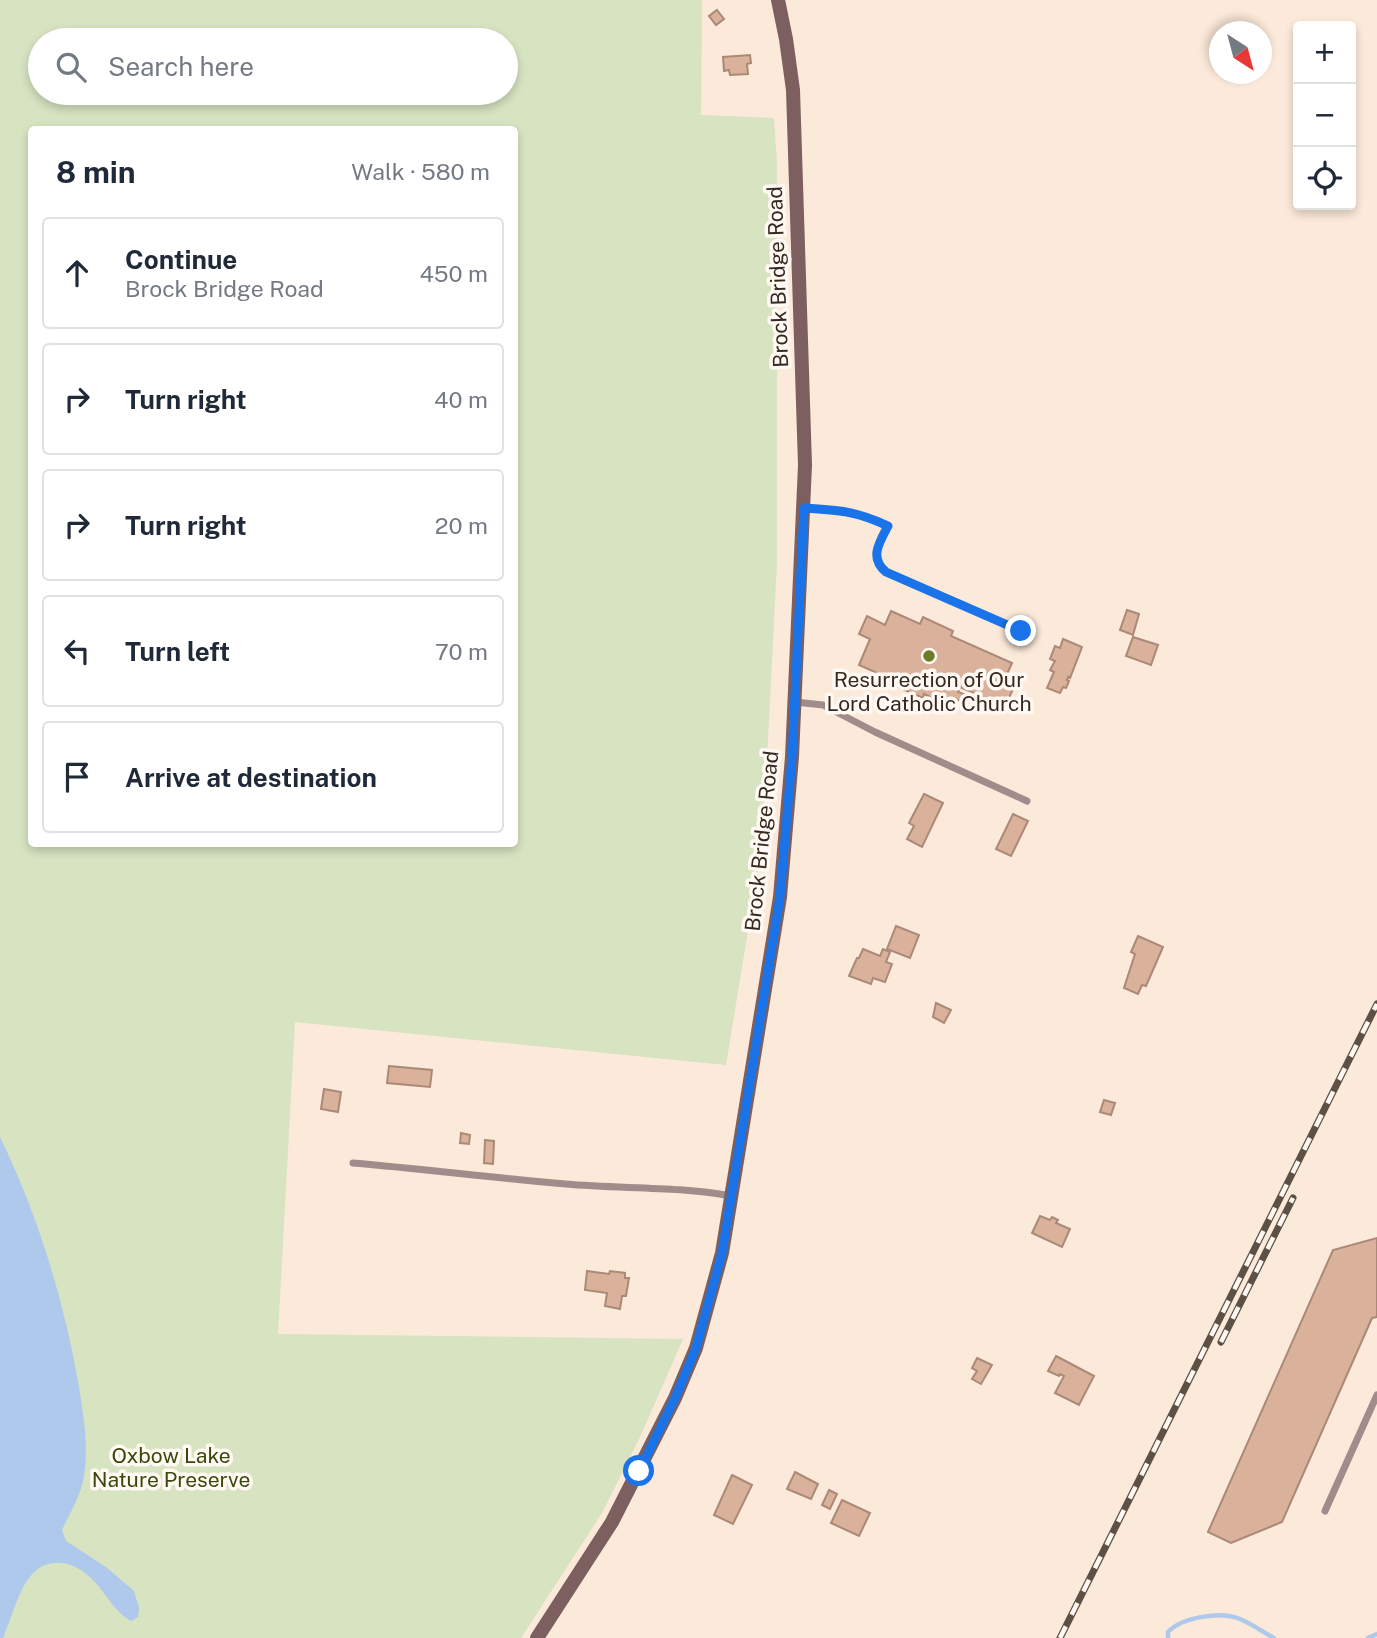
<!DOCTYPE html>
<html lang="en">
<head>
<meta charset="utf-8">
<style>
  :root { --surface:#fff; --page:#f2f2f3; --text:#1f2937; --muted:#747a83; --line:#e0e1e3 }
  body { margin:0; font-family:"Public Sans",sans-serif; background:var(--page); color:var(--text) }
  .controls { position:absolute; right:21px; top:21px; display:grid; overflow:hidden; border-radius:7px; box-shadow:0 4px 10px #0003 }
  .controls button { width:63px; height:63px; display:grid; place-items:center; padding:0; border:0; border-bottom:2px solid var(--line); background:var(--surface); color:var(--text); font:35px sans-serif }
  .compass { position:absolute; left:1209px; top:21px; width:63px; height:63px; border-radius:50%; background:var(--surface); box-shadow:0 4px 10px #0003; rotate:144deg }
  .stop { position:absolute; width:21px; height:21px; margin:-16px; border:5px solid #1a73e8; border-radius:50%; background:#fff }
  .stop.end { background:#1a73e8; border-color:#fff; box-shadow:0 2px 7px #0008 }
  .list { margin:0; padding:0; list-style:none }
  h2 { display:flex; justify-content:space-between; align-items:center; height:91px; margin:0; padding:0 28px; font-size:30px }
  h2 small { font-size:23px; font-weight:400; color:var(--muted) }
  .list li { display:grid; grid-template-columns:46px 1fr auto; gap:21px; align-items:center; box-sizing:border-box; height:112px; margin:0 14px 14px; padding:0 14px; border:2px solid var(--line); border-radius:7px }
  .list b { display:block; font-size:26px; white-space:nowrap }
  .list p { margin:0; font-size:23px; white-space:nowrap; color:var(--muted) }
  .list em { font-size:23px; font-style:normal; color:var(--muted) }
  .icon { flex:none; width:38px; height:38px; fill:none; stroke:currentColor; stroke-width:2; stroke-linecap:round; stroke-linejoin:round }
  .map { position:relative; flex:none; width:1377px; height:1638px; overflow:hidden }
  .search { position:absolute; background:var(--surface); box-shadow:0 4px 10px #0003; left:28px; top:28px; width:490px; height:77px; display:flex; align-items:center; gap:18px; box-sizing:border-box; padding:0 24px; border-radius:38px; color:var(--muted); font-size:26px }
  .panel { position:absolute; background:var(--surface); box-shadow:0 4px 10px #0003; left:28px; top:126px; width:490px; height:721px; border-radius:7px }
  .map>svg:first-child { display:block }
  .green { fill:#d7e3c1; fill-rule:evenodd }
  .water { fill:#aec9eb }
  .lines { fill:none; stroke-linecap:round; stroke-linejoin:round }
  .stream { stroke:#aec9eb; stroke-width:4.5 }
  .building { fill:#dab19b; stroke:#ab8977; stroke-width:2 }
  .lane { stroke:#a18c8b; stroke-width:7 }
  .secondary { stroke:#7c5f5e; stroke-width:14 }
  .rail-casing { stroke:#5d5044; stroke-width:7 }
  .rail { stroke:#fff8f3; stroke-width:4.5; stroke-dasharray:13; stroke-linecap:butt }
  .route { stroke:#1a73e8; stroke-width:9 }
  .poi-dot { fill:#6d7b28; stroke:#fff8f3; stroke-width:2.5 }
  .labels { text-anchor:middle; stroke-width:7; stroke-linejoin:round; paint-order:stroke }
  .street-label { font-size:21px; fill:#35291f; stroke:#fff8f3 }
  .poi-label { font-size:21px; fill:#35291f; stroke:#fff8f3 }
  .park-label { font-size:21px; fill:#39490b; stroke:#fff8f3 }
</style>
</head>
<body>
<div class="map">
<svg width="1377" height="1638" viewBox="0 0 1377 1638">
  <rect width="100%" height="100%" fill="#fbe9d9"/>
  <path class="green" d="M0,0H702L701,115L774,118L777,163V562L764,819L755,888L726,1065L295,1022L278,1334L683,1339L641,1435L602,1513L521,1638H0ZM40,40H506V93H40ZM32,130H514V844H32Z"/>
  <path class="water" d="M0,1137C37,1213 63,1297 78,1381C83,1413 89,1444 84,1476C81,1495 70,1513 62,1530L66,1541L106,1567L134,1591L139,1608L138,1617L131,1621C111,1610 104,1587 86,1574C69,1559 43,1558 29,1578C19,1590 10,1622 3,1638H0Z"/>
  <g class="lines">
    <g class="stream">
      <path d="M1168,1638V1632C1182,1617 1221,1611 1240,1619C1252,1624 1263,1632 1274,1638"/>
      <path d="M1368,1638L1377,1634"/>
    </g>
  </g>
  <g class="building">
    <path d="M717,10L724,19L716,25L709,16Z"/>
    <path d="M750,55L751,63L747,64L748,74L730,75L729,70L724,71L723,57Z"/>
    <path d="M1127,610L1139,614L1133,635L1120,630Z"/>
    <path d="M891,611L920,624L923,617L953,631L951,636L1012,663L1002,685L1005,686L1007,681L1015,685L1006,704L996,700L995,702L960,687L958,692L966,695L963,702L955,699L952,707L924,694L923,698L873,676L875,672L859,665L870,639L859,634L867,616L885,625Z"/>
    <path d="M1133,637L1158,645L1151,665L1126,656Z"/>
    <path d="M1063,639L1082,647L1070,678L1068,677L1067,680L1069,681L1066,688L1063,687L1060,693L1047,688L1054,672L1050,670L1055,661L1050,659L1055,646L1060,648Z"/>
    <path d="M924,794L943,803L922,847L907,839L914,826L909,823Z"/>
    <path d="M1013,814L1028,821L1011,856L996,849Z"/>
    <path d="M896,926L919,935L910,958L887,949Z"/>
    <path d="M1138,936L1163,947L1146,986L1142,985L1138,994L1124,988L1135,954L1131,952Z"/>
    <path d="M863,949L880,956L883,949L890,952L886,962L892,964L885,982L873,978L871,984L849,976L857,958H859Z"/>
    <path d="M936,1003L951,1010L944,1023L933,1017Z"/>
    <path d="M389,1066L432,1070L430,1087L387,1083Z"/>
    <path d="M324,1089L341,1092L338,1112L321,1109Z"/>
    <path d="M1104,1100L1115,1103L1111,1115L1100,1112Z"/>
    <path d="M461,1133L470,1135L469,1144L460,1143Z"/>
    <path d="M485,1140L494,1141L493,1164L484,1163Z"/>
    <path d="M1040,1216L1050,1220L1052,1217L1058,1220L1056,1223L1070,1229L1062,1247L1032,1233Z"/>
    <path d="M1377,1238V1317L1372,1318L1282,1522L1231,1543L1208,1532L1333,1250Z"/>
    <path d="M587,1271L609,1274L610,1271L625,1273V1278H629L626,1296H622L620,1309L605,1306L607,1293L585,1290Z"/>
    <path d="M1056,1356L1094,1376L1079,1405L1055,1393L1064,1376L1060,1374L1059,1376L1048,1371Z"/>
    <path d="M977,1358L992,1365L981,1384L972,1379L977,1371L972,1368Z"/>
    <path d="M795,1472L818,1484L811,1499L787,1489Z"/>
    <path d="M732,1475L752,1485L733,1524L714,1515Z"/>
    <path d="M829,1490L837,1494L830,1509L822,1505Z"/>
    <path d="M842,1500L870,1513L859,1536L831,1523Z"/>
  </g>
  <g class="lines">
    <g class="lane">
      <path d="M804,508C839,510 855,511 888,526C879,543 869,558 886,572L1021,631"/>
      <path d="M795,702L823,705L875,732L1027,801"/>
      <path d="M353,1163C424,1169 495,1178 566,1184C621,1189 677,1186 731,1196"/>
      <path d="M1325,1511L1377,1395"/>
    </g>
    <path class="secondary" d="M537,1638L612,1522L675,1398L696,1348L722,1253L780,897L792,757L805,465L793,90L786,39L778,0"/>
    <g class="rail-casing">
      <g id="rail">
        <path d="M1221,1342L1293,1198"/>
        <path d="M1060,1638L1377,1004"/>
      </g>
    </g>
    <use href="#rail" class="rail"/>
  </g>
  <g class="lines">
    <path class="route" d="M639,1471L675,1398L696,1348L722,1253L780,897L792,757L804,508C838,510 856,511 888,526C879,543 869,558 886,572L1021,631"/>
  </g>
  <circle class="poi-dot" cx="929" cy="656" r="7"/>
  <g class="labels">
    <g class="street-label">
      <text transform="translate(778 277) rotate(-92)" y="7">Brock Bridge Road</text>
      <text transform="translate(762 841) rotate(-84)" y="7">Brock Bridge Road</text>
    </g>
    <g class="poi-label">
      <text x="929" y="687">Resurrection of Our<tspan x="929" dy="24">Lord Catholic Church</tspan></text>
    </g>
    <g class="park-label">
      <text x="171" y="1463">Oxbow Lake<tspan x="171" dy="24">Nature Preserve</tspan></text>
    </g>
  </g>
</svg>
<div class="controls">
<button>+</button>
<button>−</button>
<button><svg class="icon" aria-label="locate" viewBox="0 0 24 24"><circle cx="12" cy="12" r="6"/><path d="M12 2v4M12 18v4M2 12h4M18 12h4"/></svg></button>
</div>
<svg class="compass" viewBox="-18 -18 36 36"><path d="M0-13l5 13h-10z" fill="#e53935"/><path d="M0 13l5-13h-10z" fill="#747a83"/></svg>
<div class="stop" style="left:639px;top:1471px"></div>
<div class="stop end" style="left:1021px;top:631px"></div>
<div class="search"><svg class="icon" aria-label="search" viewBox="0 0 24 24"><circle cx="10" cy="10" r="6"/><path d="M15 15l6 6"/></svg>Search here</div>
<section class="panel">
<h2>8 min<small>Walk · 580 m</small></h2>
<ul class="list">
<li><svg class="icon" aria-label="ahead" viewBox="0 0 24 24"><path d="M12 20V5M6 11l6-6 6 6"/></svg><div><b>Continue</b><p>Brock Bridge Road</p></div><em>450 m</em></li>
<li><svg class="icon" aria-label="right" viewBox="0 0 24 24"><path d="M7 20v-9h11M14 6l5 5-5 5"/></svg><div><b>Turn right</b></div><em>40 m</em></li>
<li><svg class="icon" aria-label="right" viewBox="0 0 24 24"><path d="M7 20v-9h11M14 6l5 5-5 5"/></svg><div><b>Turn right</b></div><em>20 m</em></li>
<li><svg class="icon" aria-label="left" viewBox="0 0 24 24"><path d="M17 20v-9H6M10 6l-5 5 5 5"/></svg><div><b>Turn left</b></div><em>70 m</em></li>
<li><svg class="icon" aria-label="arrive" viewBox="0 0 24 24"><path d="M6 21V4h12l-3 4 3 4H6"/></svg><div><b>Arrive at destination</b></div></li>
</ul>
</section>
</div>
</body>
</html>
